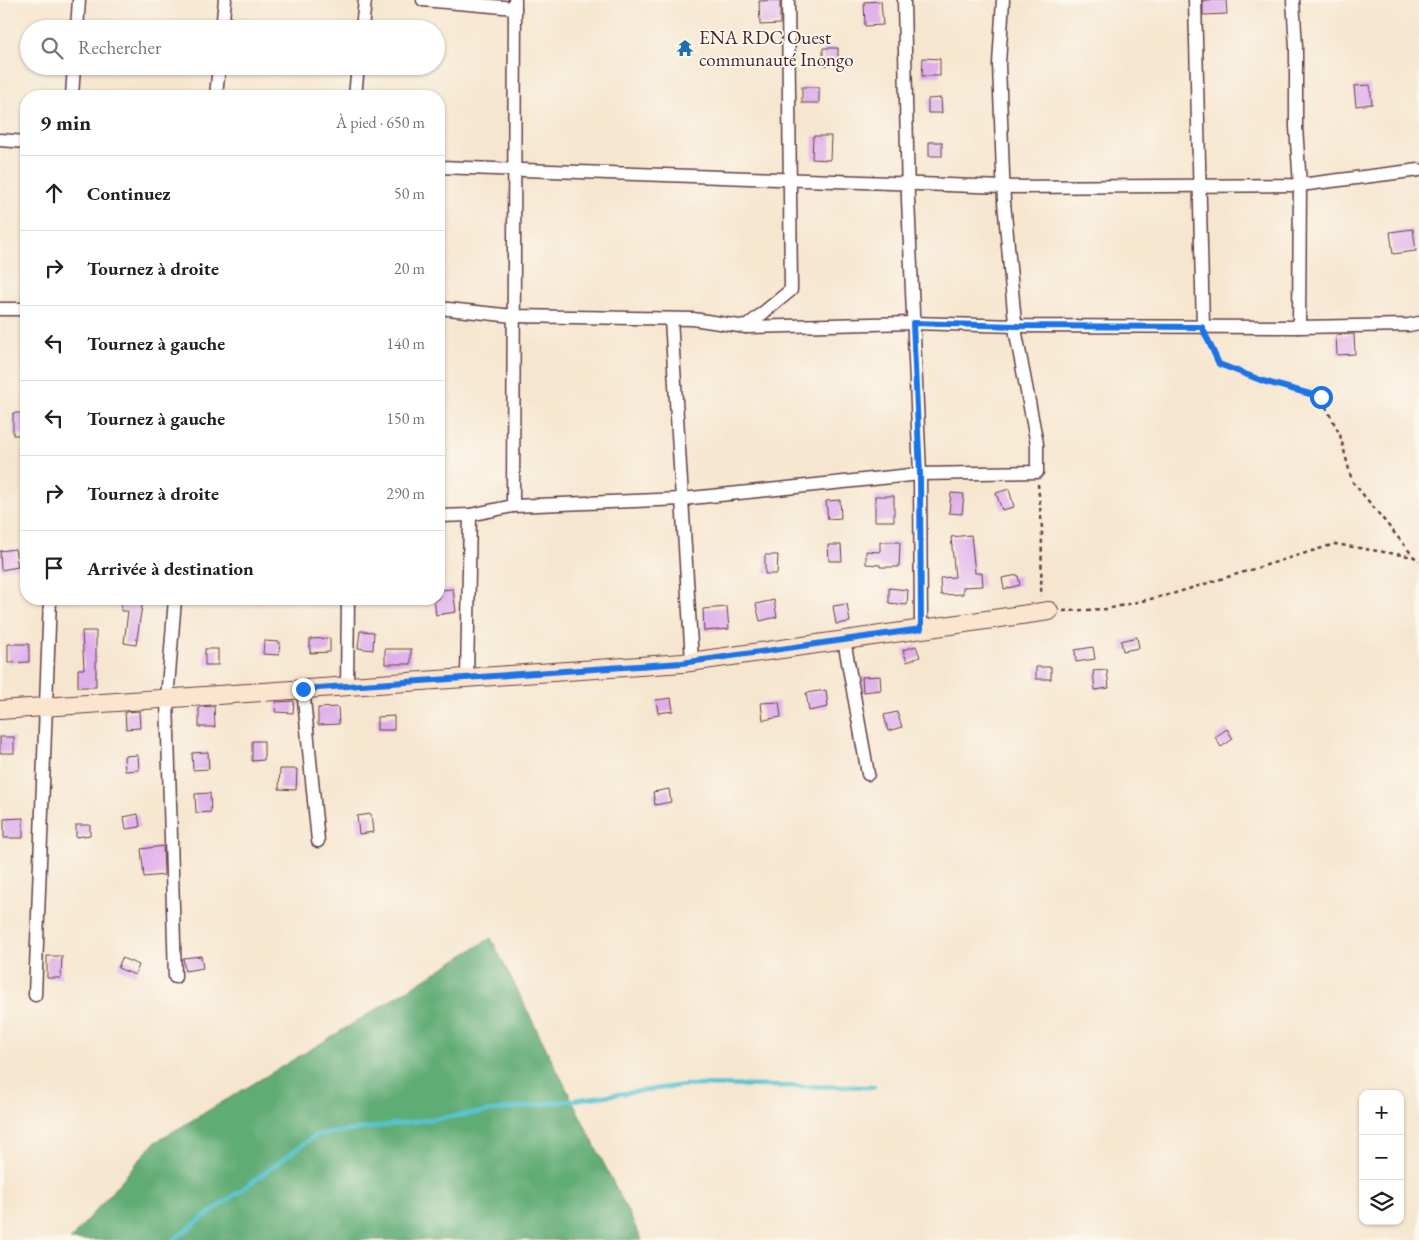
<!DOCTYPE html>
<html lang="fr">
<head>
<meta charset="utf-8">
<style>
  :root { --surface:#fff; --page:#f2f2f2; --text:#202124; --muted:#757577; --line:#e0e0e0 }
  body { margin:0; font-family:"EB Garamond",serif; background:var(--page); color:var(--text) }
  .controls { position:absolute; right:15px; bottom:15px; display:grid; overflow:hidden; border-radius:10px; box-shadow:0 1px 4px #0004 }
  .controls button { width:45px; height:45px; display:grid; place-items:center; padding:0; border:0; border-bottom:1px solid var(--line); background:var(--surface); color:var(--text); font:25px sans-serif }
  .stop { position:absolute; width:15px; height:15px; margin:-11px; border:4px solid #1a73e8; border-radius:50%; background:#fff }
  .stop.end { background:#1a73e8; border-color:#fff; box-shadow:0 1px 5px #0008 }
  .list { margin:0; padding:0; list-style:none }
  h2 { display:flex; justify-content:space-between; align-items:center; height:65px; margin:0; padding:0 20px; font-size:21px }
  h2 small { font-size:16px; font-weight:400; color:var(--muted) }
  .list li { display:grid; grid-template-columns:32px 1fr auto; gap:15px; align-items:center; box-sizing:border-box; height:75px; padding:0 20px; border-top:1px solid var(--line) }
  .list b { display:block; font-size:19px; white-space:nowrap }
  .list em { font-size:16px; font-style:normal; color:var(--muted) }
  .icon { flex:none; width:28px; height:28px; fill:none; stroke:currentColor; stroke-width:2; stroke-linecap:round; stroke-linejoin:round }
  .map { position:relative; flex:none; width:1419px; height:1240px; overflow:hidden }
  .search { position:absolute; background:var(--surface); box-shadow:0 1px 4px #0004; left:20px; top:20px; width:425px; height:55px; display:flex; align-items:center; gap:12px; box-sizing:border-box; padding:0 18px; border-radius:28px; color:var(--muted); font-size:19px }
  .panel { position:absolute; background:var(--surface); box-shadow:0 1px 4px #0004; left:20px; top:90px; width:425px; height:515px; border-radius:20px }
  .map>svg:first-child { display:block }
  .forest { fill:#60ac75; stroke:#556650 }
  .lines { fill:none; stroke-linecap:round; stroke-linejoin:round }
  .stream { stroke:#57c3d0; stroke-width:4.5 }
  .building { fill:#dfafeb }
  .street-casing { stroke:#643d44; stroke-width:15 }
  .secondary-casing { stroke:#643d44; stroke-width:20 }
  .path { stroke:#643d44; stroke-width:2.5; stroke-dasharray:4 4; stroke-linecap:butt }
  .street { stroke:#fff; stroke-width:12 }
  .secondary { stroke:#fbe5cf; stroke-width:18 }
  .route { stroke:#1a73e8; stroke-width:6 }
  .labels { text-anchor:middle; stroke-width:4; stroke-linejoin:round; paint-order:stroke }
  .poi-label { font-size:19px; fill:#4a1f2b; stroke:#fbf7ec; text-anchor:start }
</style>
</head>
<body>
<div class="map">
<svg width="1419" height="1240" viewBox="0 0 1419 1240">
  <rect width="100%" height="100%" fill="#fbf7ec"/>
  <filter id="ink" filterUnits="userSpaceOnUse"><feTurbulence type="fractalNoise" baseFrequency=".02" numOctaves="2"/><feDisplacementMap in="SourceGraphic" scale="10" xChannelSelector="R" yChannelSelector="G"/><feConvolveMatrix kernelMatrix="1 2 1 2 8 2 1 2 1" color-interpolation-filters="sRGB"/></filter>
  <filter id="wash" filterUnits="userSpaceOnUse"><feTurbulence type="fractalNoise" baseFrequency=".0096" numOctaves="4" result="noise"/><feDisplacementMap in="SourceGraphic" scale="20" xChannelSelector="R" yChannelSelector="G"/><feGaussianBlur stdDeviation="1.12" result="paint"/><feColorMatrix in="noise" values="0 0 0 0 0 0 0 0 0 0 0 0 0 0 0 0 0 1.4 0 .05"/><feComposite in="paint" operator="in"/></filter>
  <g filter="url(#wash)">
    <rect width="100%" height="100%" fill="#f6e6cf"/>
    <path class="forest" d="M491,938L642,1240H70L154,1143L328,1039Z"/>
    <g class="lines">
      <path class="stream" d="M173,1240L316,1135L685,1085L874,1087"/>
    </g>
    <g id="blocks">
      <g class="building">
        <path d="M780,0V24L760,25L759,1Z"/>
        <path d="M1203,0H1226L1227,14L1203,15Z"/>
        <path d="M881,1L883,25L865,26L864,2Z"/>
        <path d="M823,48H838V66L823,65Z"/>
        <path d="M923,58L940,59V76H922Z"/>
        <path d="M1370,85L1372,104L1356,106L1354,86Z"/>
        <rect x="802" y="87" width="17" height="16"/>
        <path d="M941,98L942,113H928V99Z"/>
        <path d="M813,136H831L830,160L812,159Z"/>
        <rect x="929" y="142" width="13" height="14"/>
        <path d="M1413,229L1416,251L1393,254L1390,232Z"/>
        <path d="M1354,334L1355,354L1337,355L1336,335Z"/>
        <rect x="13" y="413" width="13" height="22"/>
        <path d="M1009,489L1014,507L1002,510L996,493Z"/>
        <path d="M951,493L964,494L962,514L949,513Z"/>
        <rect x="875" y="496" width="19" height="25"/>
        <path d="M840,500L841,518L828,519L826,501Z"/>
        <path d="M971,535L975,573H982L983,586L963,587V594L941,595L940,578L955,577L951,537Z"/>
        <path d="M880,542H900L899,567H880V565L866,564V551L880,552Z"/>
        <path d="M828,545H841L842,561H829Z"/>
        <path d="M15,549L18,567L1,570L0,551Z"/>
        <path d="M765,555H778L777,574H765Z"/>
        <path d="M1018,575L1020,585L1004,589L1002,578Z"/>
        <path d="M889,588L908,590L907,605L889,603Z"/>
        <path d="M453,589L456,612L436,615L434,599H439V590Z"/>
        <path d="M122,599H143L136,645L124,643L128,611H121Z"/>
        <path d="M774,600L777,617L760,621L756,604Z"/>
        <path d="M847,604L850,622L836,624L833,606Z"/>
        <path d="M727,607L729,629L704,631L703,609Z"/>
        <path d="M82,631H96V687H78V669H84Z"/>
        <path d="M360,631L374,632L373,650L358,648Z"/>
        <path d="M1137,637L1139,648L1123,651L1121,641Z"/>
        <path d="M330,638V652L310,653V639Z"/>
        <path d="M264,641L280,642L279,655L263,654Z"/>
        <path d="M8,644H29V662L8,663Z"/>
        <path d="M916,646L920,657L907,662L903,650Z"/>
        <path d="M1093,647L1095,659L1076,662L1075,650Z"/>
        <rect x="205" y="649" width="13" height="16"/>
        <rect x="385" y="649" width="26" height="15"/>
        <rect x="1036" y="667" width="15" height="12"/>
        <path d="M1107,670L1109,688L1095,690L1093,671Z"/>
        <path d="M880,676L881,690L863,692L862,677Z"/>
        <path d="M826,690L828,707L809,711L806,693Z"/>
        <path d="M671,698L673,711L658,713L656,700Z"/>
        <path d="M294,701L293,713L275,712L276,702Z"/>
        <path d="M779,702L781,717L763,720L761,703Z"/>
        <path d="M214,706L215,727H199V707Z"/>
        <path d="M338,707L339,724L318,725V708Z"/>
        <path d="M139,711L140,728L126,729L125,712Z"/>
        <path d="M897,712L902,727L888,731L884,715Z"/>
        <path d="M394,716V730H377V717Z"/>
        <path d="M1227,729L1233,739L1221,747L1215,737Z"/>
        <rect x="0" y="737" width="14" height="16"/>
        <path d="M252,741H264V760L252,761Z"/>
        <path d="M208,752L209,769L193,770L192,753Z"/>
        <path d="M138,755L139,770L125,771L124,756Z"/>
        <path d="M280,769H297L296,790L279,789Z"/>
        <path d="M669,789L671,802L655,805L653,792Z"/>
        <path d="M210,793L211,812L196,813L195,794Z"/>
        <path d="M138,814L140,827L126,829L124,817Z"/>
        <path d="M371,814L373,832L359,834L357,816Z"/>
        <path d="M23,818V838H4V819Z"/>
        <path d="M76,825H90V835L76,837Z"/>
        <path d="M163,846L164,875L144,877L141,849Z"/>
        <path d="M47,956H62L61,978H47Z"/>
        <path d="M201,956L203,968L185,971L183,958Z"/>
        <path d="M122,958L139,965L135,975L118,968Z"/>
      </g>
    </g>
  </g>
  <g filter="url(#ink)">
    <use href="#blocks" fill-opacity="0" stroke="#643d44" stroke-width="1"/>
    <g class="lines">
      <g class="street-casing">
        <g id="street">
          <path d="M423,0L515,8"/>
          <path d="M904,0L908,199L920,474L1037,472V444L1016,334L1004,202L999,64L1003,0"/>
          <path d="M1195,0L1203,327"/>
          <path d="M1293,0L1296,47V127L1300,185L1299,327"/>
          <path d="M77,29L79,0"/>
          <path d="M222,29L225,0"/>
          <path d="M362,29L365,0"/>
          <path d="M72,96L74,66"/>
          <path d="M216,96L219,66"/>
          <path d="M355,96L358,66"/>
          <path d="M0,140L26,142"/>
          <path d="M439,167L1004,187L1300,185L1419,170"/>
          <path d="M439,308L513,316L693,319L746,327L913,323L1016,326L1299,327L1409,325L1419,323"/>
          <path d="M0,309H26"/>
          <path d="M671,319L692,661"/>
          <path d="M746,327L791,290L788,0"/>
          <path d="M513,506L515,0"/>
          <path d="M439,516L470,515L513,506L682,499L920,474L921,629"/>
          <path d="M844,640L868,774"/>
          <path d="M467,678L470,515"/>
          <path d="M347,686L348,599"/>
          <path d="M303,689L318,841"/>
          <path d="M175,977L167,699L175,599"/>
          <path d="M35,995L50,599"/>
        </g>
      </g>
      <g class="secondary-casing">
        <path id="secondary" d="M0,710L683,663L1049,611"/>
      </g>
      <g class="path">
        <path d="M1208,340L1219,364L1263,381L1321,397L1340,435L1352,481L1414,557L1419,561"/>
        <path d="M1038,484L1042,528L1041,596"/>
        <path d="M1063,611L1107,609L1172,594L1335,544L1414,557"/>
      </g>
      <use href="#street" class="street"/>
      <use href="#secondary" class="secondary"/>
    </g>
  </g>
  <g class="lines" filter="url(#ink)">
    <path class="route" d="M303,689L682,663L921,629L920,474L913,323L1016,326L1202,327L1219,364L1263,381L1321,397"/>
  </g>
  <defs>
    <g id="temple-bare" transform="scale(1.35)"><path d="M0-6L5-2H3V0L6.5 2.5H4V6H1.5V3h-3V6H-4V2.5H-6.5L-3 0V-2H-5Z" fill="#1f6fb2" stroke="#fbf7ec" stroke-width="2.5" paint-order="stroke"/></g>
  </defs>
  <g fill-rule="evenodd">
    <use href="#temple-bare" x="685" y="48"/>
  </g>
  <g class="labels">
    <g class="poi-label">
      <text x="699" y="44">ENA RDC Ouest<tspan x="699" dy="22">communauté Inongo</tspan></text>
    </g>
  </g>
</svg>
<div class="controls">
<button>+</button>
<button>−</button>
<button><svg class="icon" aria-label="layers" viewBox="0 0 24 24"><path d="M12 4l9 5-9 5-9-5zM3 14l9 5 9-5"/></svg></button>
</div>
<div class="stop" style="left:1321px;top:397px"></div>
<div class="stop end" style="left:303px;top:689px"></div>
<div class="search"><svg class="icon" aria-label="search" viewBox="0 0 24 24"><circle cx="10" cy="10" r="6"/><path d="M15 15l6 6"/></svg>Rechercher</div>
<section class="panel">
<h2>9 min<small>À pied · 650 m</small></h2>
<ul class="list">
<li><svg class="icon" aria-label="ahead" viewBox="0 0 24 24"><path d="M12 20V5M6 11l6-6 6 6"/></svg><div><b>Continuez</b></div><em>50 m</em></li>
<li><svg class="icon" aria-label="right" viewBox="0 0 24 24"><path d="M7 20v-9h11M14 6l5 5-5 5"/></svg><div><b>Tournez à droite</b></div><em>20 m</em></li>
<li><svg class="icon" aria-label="left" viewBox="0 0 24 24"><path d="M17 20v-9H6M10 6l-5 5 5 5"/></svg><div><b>Tournez à gauche</b></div><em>140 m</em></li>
<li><svg class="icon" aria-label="left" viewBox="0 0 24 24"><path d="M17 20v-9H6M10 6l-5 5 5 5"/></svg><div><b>Tournez à gauche</b></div><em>150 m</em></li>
<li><svg class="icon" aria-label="right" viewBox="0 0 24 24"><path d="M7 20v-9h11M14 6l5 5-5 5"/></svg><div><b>Tournez à droite</b></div><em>290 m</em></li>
<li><svg class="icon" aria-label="arrive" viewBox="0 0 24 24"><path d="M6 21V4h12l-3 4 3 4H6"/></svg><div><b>Arrivée à destination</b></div></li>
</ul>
</section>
</div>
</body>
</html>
